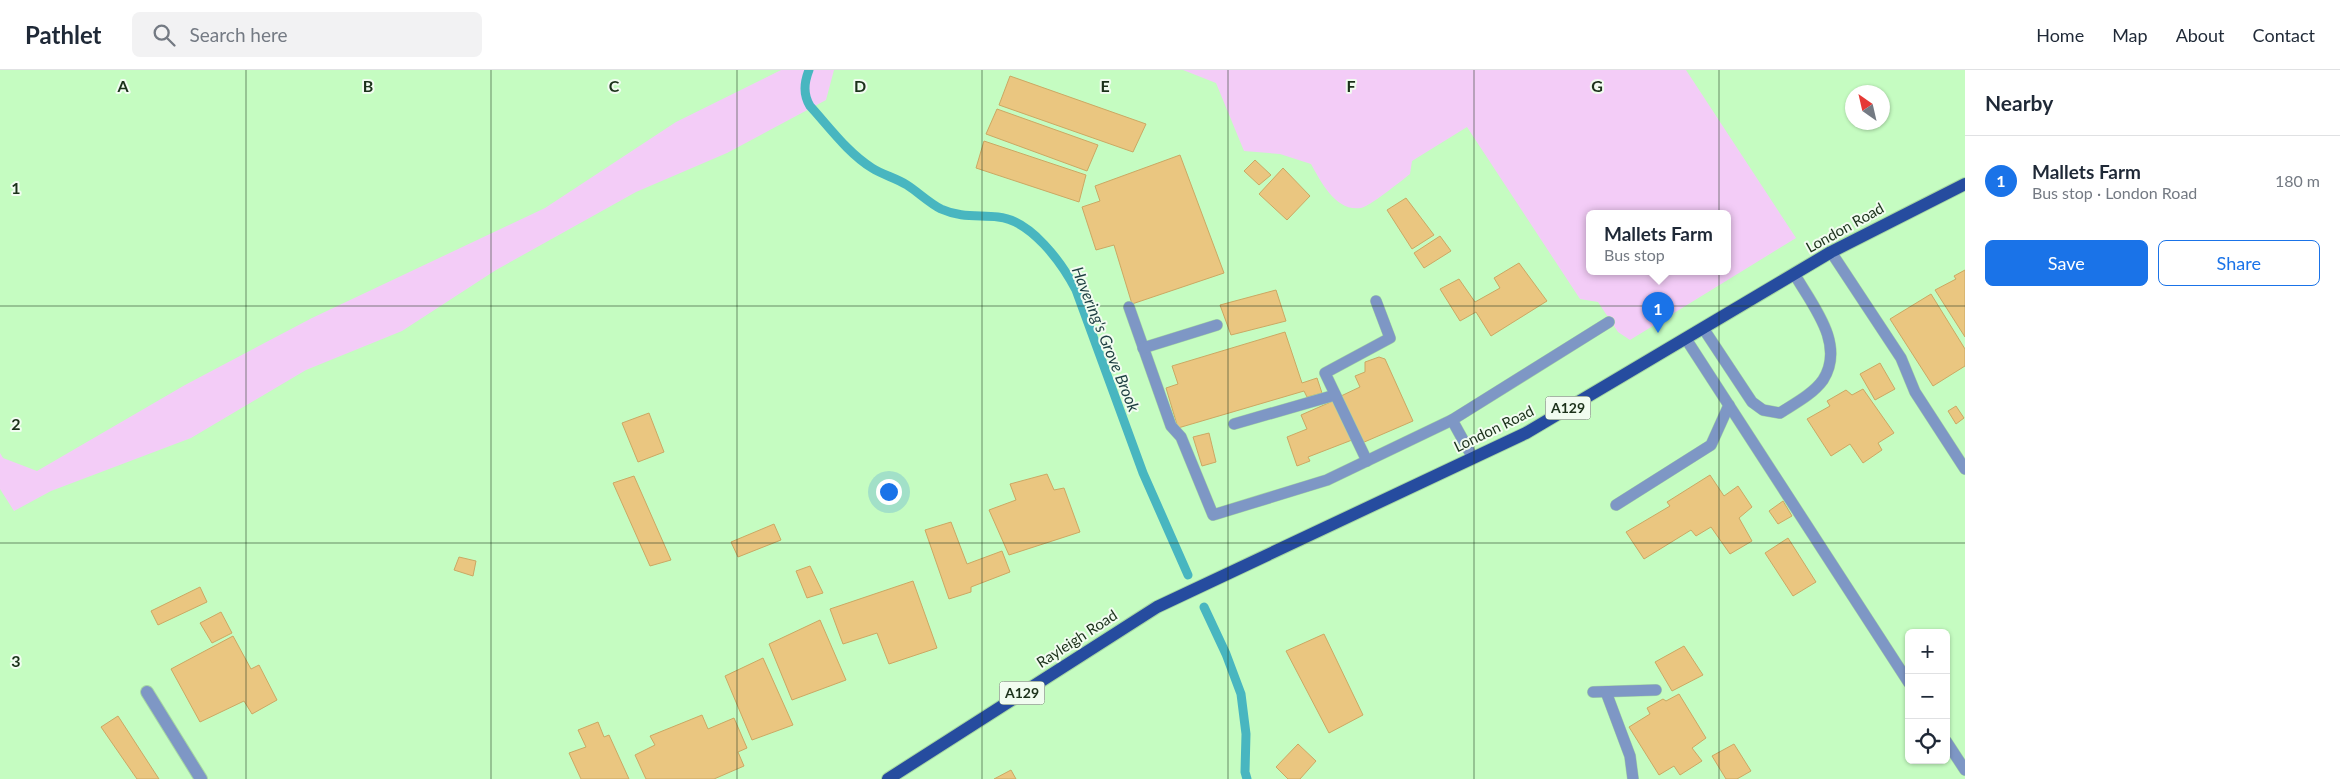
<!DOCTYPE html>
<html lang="en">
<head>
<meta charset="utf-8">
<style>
  :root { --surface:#fff; --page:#f2f2f3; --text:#1f2937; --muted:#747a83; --line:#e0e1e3; --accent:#1a73e8 }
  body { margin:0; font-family:Lato,sans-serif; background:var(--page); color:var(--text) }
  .controls { position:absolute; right:15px; bottom:15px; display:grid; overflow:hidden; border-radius:8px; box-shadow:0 1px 4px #0004 }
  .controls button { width:45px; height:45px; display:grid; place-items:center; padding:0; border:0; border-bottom:1px solid var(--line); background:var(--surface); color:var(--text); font:25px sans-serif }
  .compass { position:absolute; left:1845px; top:15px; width:45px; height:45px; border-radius:50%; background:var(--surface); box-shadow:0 1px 4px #0004; rotate:326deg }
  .you { position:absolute; left:888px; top:421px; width:18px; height:18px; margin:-12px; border:4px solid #fff; border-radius:50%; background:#1a73e8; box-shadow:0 0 0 8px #1a73e833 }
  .badge { display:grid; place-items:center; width:32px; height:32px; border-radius:50%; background:var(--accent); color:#fff; font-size:16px; font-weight:700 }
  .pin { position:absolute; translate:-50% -41px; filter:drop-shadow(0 1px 2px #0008) }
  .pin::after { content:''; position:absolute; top:26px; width:18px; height:15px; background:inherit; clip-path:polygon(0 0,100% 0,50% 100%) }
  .popup { position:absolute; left:1586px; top:140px; width:145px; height:65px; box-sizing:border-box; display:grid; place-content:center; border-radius:8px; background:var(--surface); filter:drop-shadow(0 1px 4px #0005); font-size:16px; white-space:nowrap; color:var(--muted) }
  .popup b { font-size:19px; color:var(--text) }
  .popup::after { content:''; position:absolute; left:50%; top:100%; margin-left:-10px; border:10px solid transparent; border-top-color:var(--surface) }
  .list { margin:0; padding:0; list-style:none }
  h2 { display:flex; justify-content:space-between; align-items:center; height:65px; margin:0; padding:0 20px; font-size:21px }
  h2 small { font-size:16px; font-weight:400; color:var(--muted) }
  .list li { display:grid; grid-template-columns:32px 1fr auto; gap:15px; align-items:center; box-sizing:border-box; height:90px; padding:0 20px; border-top:1px solid var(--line) }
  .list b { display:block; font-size:19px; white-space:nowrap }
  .list p { margin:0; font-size:16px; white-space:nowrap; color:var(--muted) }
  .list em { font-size:16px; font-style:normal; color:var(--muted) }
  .actions { display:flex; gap:10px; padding:15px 20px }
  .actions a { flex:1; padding:11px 0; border:1px solid var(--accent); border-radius:8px; text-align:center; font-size:18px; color:var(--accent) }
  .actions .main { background:var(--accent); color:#fff }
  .icon { flex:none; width:28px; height:28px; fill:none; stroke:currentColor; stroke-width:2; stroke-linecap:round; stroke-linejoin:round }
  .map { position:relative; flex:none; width:1965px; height:709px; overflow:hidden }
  header { display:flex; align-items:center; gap:30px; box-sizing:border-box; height:70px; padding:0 25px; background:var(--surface); border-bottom:1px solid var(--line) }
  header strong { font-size:24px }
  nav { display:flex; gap:28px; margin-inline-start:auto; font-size:18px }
  .search { width:350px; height:45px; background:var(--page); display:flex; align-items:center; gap:12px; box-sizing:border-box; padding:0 18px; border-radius:8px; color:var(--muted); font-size:19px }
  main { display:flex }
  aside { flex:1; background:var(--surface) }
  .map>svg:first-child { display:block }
  .green { fill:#f3ccf7; fill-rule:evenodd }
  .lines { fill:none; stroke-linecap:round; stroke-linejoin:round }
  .stream { stroke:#48b6c0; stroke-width:9 }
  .building { fill:#eac680; stroke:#cba863 }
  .lane-casing { stroke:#a6d7a3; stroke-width:12 }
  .street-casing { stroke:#a6d7a3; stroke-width:14 }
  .primary-casing { stroke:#a6d7a3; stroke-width:14 }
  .lane { stroke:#7e97c5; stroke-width:11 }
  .street { stroke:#7e97c5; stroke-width:12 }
  .primary { stroke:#264c9f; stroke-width:12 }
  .grid { fill:none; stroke:#1b311a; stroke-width:1; stroke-opacity:0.55 }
  .labels { text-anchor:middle; stroke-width:4; stroke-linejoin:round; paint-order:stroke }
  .shield { fill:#f1fcf0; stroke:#5b6e5a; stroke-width:1 }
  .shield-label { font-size:14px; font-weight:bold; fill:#1b311a }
  .street-label { font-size:15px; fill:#1b311a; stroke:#f1fcf0 }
  .water-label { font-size:16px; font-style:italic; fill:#1c3d40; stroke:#f1fcf0 }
  .grid-label { font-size:16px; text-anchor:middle; font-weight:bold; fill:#1b311a; stroke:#f1fcf0; stroke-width:4; stroke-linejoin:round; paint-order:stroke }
</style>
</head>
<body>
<header>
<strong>Pathlet</strong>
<div class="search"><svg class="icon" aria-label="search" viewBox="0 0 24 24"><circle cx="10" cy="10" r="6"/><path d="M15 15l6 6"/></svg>Search here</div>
<nav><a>Home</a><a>Map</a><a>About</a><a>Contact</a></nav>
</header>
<main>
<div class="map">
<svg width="1965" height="709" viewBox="0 0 1965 709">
  <rect width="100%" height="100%" fill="#c5fcc1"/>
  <g class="green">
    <path d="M781,0H834L826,30L727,83L636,122L496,200L402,261L306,300L191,368L51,421L14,441L0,419V383L3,388L37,401L185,315L312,248L545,138L676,52Z"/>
    <path d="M1183,0H1686L1796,168L1630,270L1618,262L1598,232L1580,229L1467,57L1412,91L1410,104C1401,111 1369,137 1361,138C1336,142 1321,112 1311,94L1280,84L1244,81L1216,13ZM1589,144H1727V202H1589Z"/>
  </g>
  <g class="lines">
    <g class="stream">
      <path d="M809,0C804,13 803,24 810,36C830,58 848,83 872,98C883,105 896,108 907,115C918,122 929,133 941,139C961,148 977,145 998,147C1031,150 1062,193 1076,220L1143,403L1188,505"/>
      <path d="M1204,537L1226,584L1241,624L1246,664L1245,702L1247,709"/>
    </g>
  </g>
  <g class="building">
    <path d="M1010,6L1146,54L1133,82L999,35Z"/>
    <path d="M997,39L1098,75L1087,101L986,64Z"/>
    <path d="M984,71L1086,105L1079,132L976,98Z"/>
    <path d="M1180,85L1224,203L1132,234L1114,175L1096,180L1082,137L1100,131L1095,116Z"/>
    <path d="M1255,90L1271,105L1259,115L1244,101Z"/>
    <path d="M1283,98L1310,126L1287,150L1259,124Z"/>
    <path d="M1406,128L1434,165L1412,179L1387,140Z"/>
    <path d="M1440,166L1451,181L1424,198L1414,183Z"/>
    <path d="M1519,193L1547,231L1491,266L1476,242L1460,251L1440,219L1459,209L1475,232L1500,218L1494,208Z"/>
    <path d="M1965,200V267L1935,220L1956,209L1954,206Z"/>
    <path d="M1276,220L1286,251L1231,265L1220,235Z"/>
    <path d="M1931,224L1965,279V296L1933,316L1890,249Z"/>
    <path d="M1285,262L1302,313L1317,308L1322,323L1307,327L1304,321L1178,358L1166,318L1178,314L1172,296Z"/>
    <path d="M1379,287L1385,289L1413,351L1362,373L1341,326L1360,317L1355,306L1365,302V292Z"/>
    <path d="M1880,293L1895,319L1875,330L1860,304Z"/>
    <path d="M1863,319L1894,363L1878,373L1882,380L1863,393L1850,374L1831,386L1807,349L1830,336L1827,331L1846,320L1852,325Z"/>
    <path d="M1333,331L1352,370L1308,387L1310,391L1297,396L1287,367L1307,359L1301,345Z"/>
    <path d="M1956,336L1964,348L1956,354L1948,341Z"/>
    <path d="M649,343L664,382L638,392L622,353Z"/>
    <path d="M1209,363L1216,392L1202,396L1193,367Z"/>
    <path d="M1047,404L1054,420L1064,418L1080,462L1009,485L989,440L1016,430L1010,414Z"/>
    <path d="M1710,405L1724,426L1738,416L1752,437L1739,448L1752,471L1730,484L1711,457L1696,466L1691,460L1644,489L1626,462L1670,436L1667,432Z"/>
    <path d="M634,406L671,490L650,496L613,413Z"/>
    <path d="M1783,431L1792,446L1778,454L1769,441Z"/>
    <path d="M951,452L967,494L1002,481L1010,502L971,517V522L949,529L925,460Z"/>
    <path d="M774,454L781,470L738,487L731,472Z"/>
    <path d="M1788,468L1816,512L1793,526L1765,483Z"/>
    <path d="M459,487L476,491L473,506L454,500Z"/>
    <path d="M810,496L823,523L807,528L796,501Z"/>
    <path d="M913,511L937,578L889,594L877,563L843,574L830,539Z"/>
    <path d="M200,517L207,532L158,555L151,541Z"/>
    <path d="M221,542L232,563L212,573L200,553Z"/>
    <path d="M820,550L846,610L792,630L769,574Z"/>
    <path d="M1324,564L1363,645L1329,663L1286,581Z"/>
    <path d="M233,566L251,599L259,595L277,630L252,644L244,631L200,652L171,599Z"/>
    <path d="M1684,576L1703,605L1672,621L1655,592Z"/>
    <path d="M763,588L793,655L752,670L725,606Z"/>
    <path d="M1679,624L1706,668L1692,678L1702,691L1680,705L1674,696L1659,705L1629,657L1650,644L1647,638L1663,629L1666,631Z"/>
    <path d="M702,645L708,659L734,648L747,678L738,682L744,696L714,709H646L635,685L655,675L650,666Z"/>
    <path d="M118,646L159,709H137L101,657Z"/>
    <path d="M598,652L604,667L609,665L629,709H581L569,683L586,677L578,660Z"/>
    <path d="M1298,674L1316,691L1300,709H1288L1276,697Z"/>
    <path d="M1734,674L1751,701L1737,709H1726L1712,686Z"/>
    <path d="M1011,700L1016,709H994Z"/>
  </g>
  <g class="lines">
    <g class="lane-casing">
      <g id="lane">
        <path d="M1831,182L1901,288L1915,322L1965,399"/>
        <path d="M1129,237L1171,356L1181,367L1213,445L1327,410L1452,350"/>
        <path d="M1703,258L1752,332L1763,340L1780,343C1794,334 1813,324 1823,310C1846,274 1812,235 1795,205"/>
        <path d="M1686,269L1909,613"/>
        <path d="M1143,278L1217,255"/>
        <path d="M1234,354L1335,325"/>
        <path d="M1473,388L1452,350L1609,252"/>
        <path d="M1367,391L1325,303L1390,268L1376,231"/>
        <path d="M1616,435L1711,375L1729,335"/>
        <path d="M1593,622L1656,620"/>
        <path d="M1606,622L1630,686L1633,709"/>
        <path d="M1946,671L1965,700"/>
      </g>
    </g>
    <g class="street-casing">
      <path id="street" d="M147,622L201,709"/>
    </g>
    <g class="primary-casing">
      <path id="primary" d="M888,709L1157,537L1526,363L1831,182L1965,114"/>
    </g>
    <use href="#lane" class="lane"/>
    <use href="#street" class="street"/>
    <use href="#primary" class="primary"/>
  </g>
  <path class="grid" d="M246,0V709M491,0V709M737,0V709M982,0V709M1228,0V709M1474,0V709M1719,0V709M0,236H1965M0,473H1965"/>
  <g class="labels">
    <g class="shield">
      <rect x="1545.5" y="326.5" width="45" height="23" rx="4"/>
      <rect x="999.5" y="611.5" width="45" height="23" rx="4"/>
    </g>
    <g class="shield-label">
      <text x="1568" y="343">A129</text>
      <text x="1022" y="628">A129</text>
    </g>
    <g class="street-label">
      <text transform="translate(1845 158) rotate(-29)" y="5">London Road</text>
      <text transform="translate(1494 359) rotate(-26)" y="5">London Road</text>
      <text transform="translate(1077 569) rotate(-33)" y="5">Rayleigh Road</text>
    </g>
    <g class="water-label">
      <text transform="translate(1106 269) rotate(68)" y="6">Havering's Grove Brook</text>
    </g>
  </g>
  <g class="grid-label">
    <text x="123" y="22">A</text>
    <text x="368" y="22">B</text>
    <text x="614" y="22">C</text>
    <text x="860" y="22">D</text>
    <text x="1105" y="22">E</text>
    <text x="1351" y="22">F</text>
    <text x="1597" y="22">G</text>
    <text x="16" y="124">1</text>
    <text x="16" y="360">2</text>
    <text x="16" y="597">3</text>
  </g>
</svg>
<div class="controls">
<button>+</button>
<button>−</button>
<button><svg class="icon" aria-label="locate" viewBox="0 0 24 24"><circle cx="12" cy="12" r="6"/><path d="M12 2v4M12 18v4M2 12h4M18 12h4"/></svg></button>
</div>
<svg class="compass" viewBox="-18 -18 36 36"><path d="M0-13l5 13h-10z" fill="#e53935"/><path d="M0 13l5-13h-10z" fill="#747a83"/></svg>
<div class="you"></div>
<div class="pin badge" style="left:1658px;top:263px">1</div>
<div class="popup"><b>Mallets Farm</b>Bus stop</div>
</div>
<aside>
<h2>Nearby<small></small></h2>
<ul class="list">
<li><span class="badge">1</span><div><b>Mallets Farm</b><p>Bus stop · London Road</p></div><em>180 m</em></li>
</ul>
<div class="actions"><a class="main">Save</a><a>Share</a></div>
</aside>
</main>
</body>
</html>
